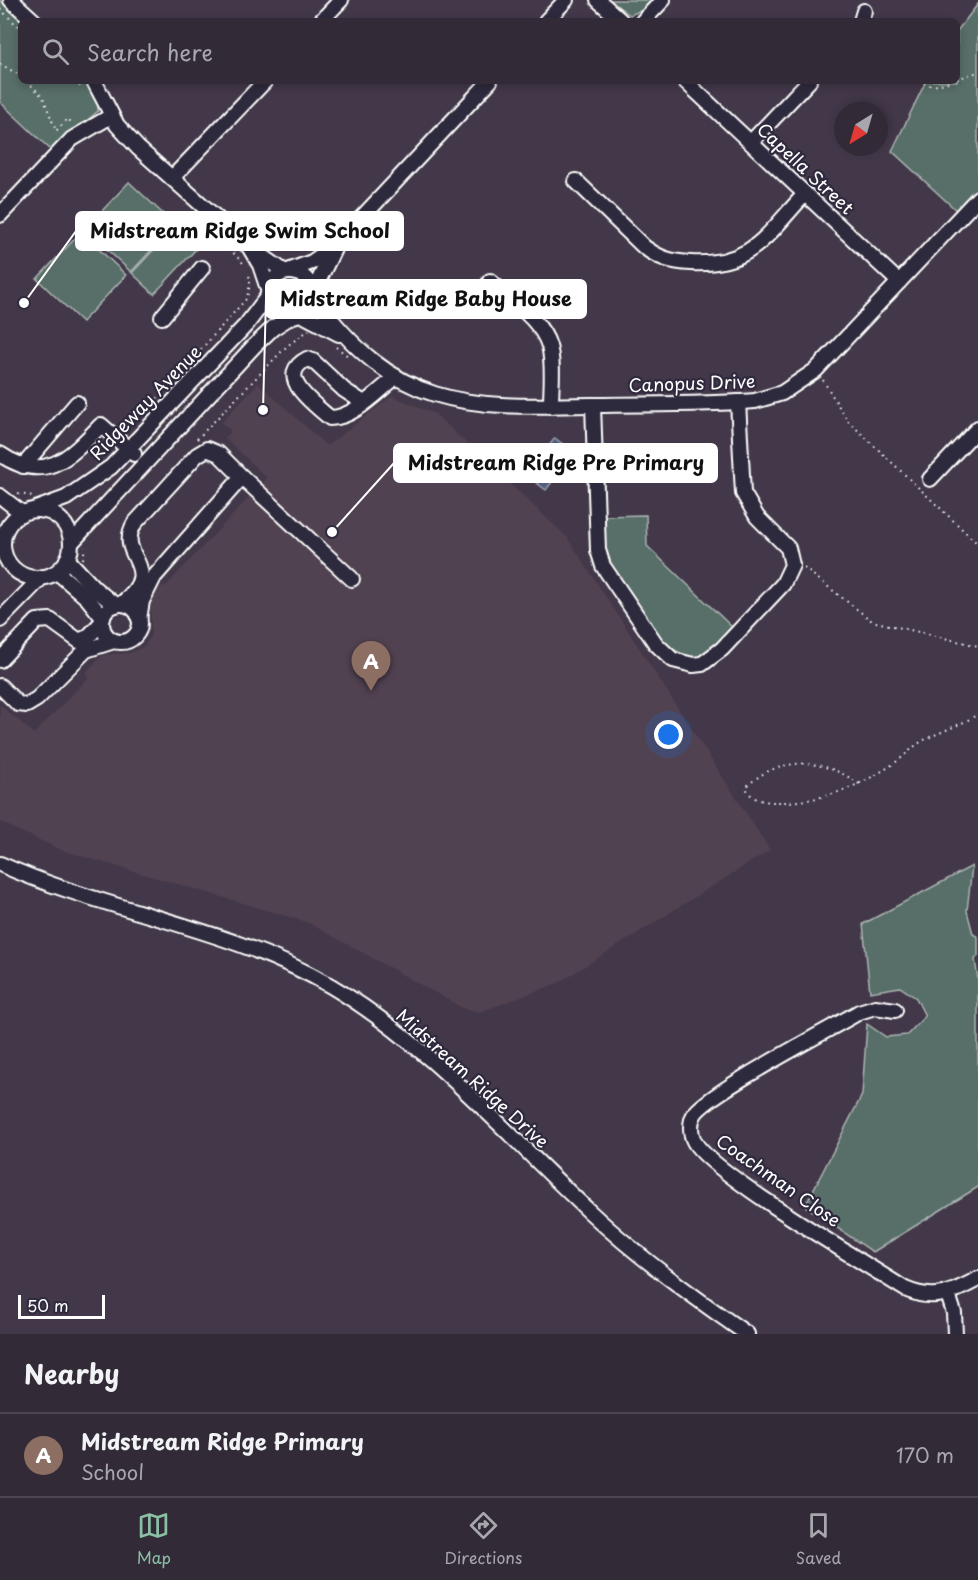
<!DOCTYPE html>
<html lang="en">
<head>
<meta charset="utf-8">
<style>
  :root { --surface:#322a37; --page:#3a323f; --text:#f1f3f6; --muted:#a8a7ad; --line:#4d4652; --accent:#8abfa5 }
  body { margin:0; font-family:"Playpen Sans",sans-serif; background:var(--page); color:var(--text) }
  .compass { position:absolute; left:834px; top:102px; width:54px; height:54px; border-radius:50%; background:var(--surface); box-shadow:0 3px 9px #0003; rotate:217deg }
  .scale { position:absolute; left:18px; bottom:15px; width:87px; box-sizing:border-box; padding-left:6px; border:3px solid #fff; border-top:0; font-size:16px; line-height:21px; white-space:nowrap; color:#fff; -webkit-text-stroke:4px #2f2a3d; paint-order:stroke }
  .you { position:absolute; left:669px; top:735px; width:21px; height:21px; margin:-15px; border:4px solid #fff; border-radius:50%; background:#1a73e8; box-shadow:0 0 0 9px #1a73e833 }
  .badge { display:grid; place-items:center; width:39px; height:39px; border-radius:50%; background:var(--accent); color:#fff; font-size:20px; font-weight:700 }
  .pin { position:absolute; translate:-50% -50px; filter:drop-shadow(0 2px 3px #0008) }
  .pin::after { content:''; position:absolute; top:32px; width:21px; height:18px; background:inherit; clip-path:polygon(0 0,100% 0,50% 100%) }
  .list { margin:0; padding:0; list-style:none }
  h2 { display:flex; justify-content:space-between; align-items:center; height:78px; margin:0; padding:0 24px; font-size:26px }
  h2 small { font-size:20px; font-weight:400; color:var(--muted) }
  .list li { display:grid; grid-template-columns:39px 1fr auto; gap:18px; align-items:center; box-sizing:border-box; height:84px; padding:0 24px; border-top:2px solid var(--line) }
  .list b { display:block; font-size:22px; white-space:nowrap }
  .list p { margin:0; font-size:20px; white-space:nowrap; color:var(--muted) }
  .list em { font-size:20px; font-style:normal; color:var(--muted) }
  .icon { flex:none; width:33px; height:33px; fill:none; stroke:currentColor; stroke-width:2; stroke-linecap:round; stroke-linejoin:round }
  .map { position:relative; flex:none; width:978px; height:1334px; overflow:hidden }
  .search { position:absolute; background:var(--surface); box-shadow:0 3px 9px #0003; left:18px; right:18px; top:18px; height:66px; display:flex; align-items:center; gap:15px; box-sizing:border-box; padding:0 21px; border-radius:9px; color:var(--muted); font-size:22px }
  .sheet { height:162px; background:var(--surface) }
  nav { display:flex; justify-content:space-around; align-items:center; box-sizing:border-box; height:84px; border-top:2px solid var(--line); background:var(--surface); font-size:16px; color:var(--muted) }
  nav a { display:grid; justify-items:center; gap:3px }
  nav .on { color:var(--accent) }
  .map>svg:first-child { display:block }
  .built { fill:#514251 }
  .green { fill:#596e68; stroke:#acb6b4; stroke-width:1.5 }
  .water { fill:#535f7b; stroke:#989fb0; stroke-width:1.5 }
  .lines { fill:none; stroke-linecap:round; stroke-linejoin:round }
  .shore { stroke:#babfca; stroke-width:1.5 }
  .minor-casing { stroke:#fff; stroke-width:18 }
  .path { stroke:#fff; stroke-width:2; stroke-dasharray:1.5 4.5; stroke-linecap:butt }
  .minor { stroke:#2f2a3d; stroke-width:14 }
  .labels { text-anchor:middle; stroke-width:4.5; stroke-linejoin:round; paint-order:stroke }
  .street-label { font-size:18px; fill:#fff; stroke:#2f2a3d }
  .leader { fill:none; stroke:#fff; stroke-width:2 }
  .callout-dot { fill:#fff; stroke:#2f2a3d; stroke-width:2 }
  .callout { fill:#fff; stroke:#fff; stroke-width:2 }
  .callout-label { font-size:20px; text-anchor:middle; font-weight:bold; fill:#111 }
</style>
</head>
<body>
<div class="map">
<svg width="978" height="1334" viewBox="0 0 978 1334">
  <rect width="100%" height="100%" fill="#433849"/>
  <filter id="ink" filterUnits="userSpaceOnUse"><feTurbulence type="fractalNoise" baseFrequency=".0167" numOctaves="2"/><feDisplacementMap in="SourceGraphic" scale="12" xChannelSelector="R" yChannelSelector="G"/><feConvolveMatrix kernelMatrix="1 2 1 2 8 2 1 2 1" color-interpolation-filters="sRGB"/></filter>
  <g filter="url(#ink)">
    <path class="built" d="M258,383L327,446L392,396L435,414L567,537L770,850L558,983L480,1012L461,1007L307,922L61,850L0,822V705L34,734L88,678L86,672L103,655L130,653L145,646L151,634V601L159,588L166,586L267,478L225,438L231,431L221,423Z"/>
    <g class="green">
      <path d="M0,0L22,21L21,81H85L98,103V111L52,151L0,102Z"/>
      <path d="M609,0H652L642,10L630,15Z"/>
      <path d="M978,4V188L957,211L892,151L926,81H957V31Z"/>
      <path d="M129,182L175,225L131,272L85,229Z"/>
      <path d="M176,226L198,247L154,294L132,273Z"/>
      <path d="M81,232L126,275L82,322L37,279Z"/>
      <path d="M646,515L647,546L732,627L710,652L701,656L689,657L666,646L606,557L602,548V516Z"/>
      <path d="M972,866L967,911L973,934L978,937V956L975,959L978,980V1187L873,1252L805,1206L862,1095L867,1024L886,1037L907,1035L925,1016L916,998L900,987L870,992L863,924Z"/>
    </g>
    <path class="water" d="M555,438L574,453L546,490L526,475Z"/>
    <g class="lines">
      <path class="shore" d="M555,448L564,456L543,480L536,472Z"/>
      <g class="minor-casing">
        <g id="minor">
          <path d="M11,0L34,21"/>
          <path d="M598,0L621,21"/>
          <path d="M321,21L341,0"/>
          <path d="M546,21L566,0"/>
          <path d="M643,21L663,0"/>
          <path d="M861,21L864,11"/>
          <path d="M94,81L117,125L138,148L248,246L285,272"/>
          <path d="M685,81L899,282"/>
          <path d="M751,142L809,81"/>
          <path d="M172,178L265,81"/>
          <path d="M576,181L644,247C660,259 672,262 691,263C753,266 766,235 805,194"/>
          <path d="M0,215L72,139L111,116"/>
          <path d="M251,250L260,265L268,289"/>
          <path d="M288,271L312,262L336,245L490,81"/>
          <circle cx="290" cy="294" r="22"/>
          <path d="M490,281C509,299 541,319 549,346C554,364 551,387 551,406"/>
          <path d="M313,292L334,249"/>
          <path d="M313,296C397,411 465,408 596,405C649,404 703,405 755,401L782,393L816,370L978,198"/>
          <path d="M301,314L339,334"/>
          <path d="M162,317L202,268"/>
          <path d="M364,403L344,390L313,361L307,359C274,376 314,404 330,418C354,418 378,391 396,377"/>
          <path d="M593,405L598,550L603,566L656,644L673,660L693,665L702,664L722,649L783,584L792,565L788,548L757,517L743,493L738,402"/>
          <path d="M0,454C45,485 70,457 101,425L134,454"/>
          <path d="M23,466L77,403"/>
          <path d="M242,477L352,579"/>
          <path d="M930,479L978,428"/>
          <path d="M0,496L22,513"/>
          <path d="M33,510L66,498L111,467L246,325L268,296"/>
          <circle cx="37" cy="544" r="34"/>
          <path d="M71,543L254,346L273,328L292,316"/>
          <path d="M67,559L94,588L115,605"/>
          <path d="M57,572L87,598L103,618"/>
          <path d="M121,604C167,566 115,558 134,524L197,455L207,449L219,454L242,477L154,577L142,601L139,619"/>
          <circle cx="121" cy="623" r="19"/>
          <path d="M0,620L42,577"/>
          <path d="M0,660L37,621L50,620L79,641L88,637L102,622"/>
          <path d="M0,686L18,704L27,705L37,699L86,650L114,641"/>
          <path d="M0,864C107,912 230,927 331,986C429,1044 507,1135 590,1212C638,1257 693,1297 747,1334"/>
          <path d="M895,1010L875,1007L859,1012C831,1029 705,1094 694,1115C690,1122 690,1133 694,1141C708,1171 868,1265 905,1289C934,1302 952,1293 978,1279"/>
          <path d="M948,1294L954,1313L955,1334"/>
        </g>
      </g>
      <g class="path">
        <path d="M0,9L21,29"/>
        <path d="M0,64L21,76"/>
        <path d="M957,79L978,72"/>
        <path d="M27,81L43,97L56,131L68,119L73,124"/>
        <path d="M75,81L83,89"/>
        <path d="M918,81L933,86L952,81"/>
        <path d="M221,240L244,264"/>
        <path d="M331,284L332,300"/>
        <path d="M336,347L348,356"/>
        <path d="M823,380L847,420L978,544"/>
        <path d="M145,412L247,298L250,284L249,274"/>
        <path d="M197,439L287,346L309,330"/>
        <path d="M18,494L33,496"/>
        <path d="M83,559L85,547"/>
        <path d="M804,568L872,621L978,646"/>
        <path d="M859,784C824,758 779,755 746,787C750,800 764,802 776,802C820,803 860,787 896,762C906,755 913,746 924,740C942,731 961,725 978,714"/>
      </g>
      <use href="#minor" class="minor"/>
    </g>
  </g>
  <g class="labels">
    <g class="street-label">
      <text transform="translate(805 169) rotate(43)" y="6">Capella Street</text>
      <text transform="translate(692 384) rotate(-2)" y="6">Canopus Drive</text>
      <text transform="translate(146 403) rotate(-46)" y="6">Ridgeway Avenue</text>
      <text transform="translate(472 1079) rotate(42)" y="6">Midstream Ridge Drive</text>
      <text transform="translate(778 1181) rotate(35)" y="6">Coachman Close</text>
    </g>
  </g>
  <path class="leader" d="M24 303L76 231M263 410L266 299M332 532L394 463"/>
  <g class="callout-dot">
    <circle cx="24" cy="303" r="6"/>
    <circle cx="263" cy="410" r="6"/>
    <circle cx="332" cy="532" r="6"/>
  </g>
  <g class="callout">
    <rect x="76" y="212" width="327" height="38" rx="6"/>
    <rect x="266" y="280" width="320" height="38" rx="6"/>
    <rect x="394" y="444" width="323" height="38" rx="6"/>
  </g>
  <g class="callout-label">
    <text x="240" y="238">Midstream Ridge Swim School</text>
    <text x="426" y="306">Midstream Ridge Baby House</text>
    <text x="556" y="470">Midstream Ridge Pre Primary</text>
  </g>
</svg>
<svg class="compass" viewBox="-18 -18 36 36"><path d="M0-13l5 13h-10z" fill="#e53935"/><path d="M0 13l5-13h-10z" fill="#a8a7ad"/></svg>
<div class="scale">50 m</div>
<div class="you"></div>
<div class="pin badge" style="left:371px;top:691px;background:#8d6e63">A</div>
<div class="search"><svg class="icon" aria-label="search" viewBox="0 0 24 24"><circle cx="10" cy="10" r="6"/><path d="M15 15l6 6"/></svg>Search here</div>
</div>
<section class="sheet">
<h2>Nearby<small></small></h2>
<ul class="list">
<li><span class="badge" style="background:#8d6e63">A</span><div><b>Midstream Ridge Primary</b><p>School</p></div><em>170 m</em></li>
</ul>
</section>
<nav>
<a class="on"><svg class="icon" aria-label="map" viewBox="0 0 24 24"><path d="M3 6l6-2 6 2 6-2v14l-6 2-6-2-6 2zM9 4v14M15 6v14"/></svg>Map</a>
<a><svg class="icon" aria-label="directions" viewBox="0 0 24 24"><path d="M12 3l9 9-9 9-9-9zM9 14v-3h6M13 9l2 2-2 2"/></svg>Directions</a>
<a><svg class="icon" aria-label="saved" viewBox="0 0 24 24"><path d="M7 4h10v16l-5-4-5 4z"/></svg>Saved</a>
</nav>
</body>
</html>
